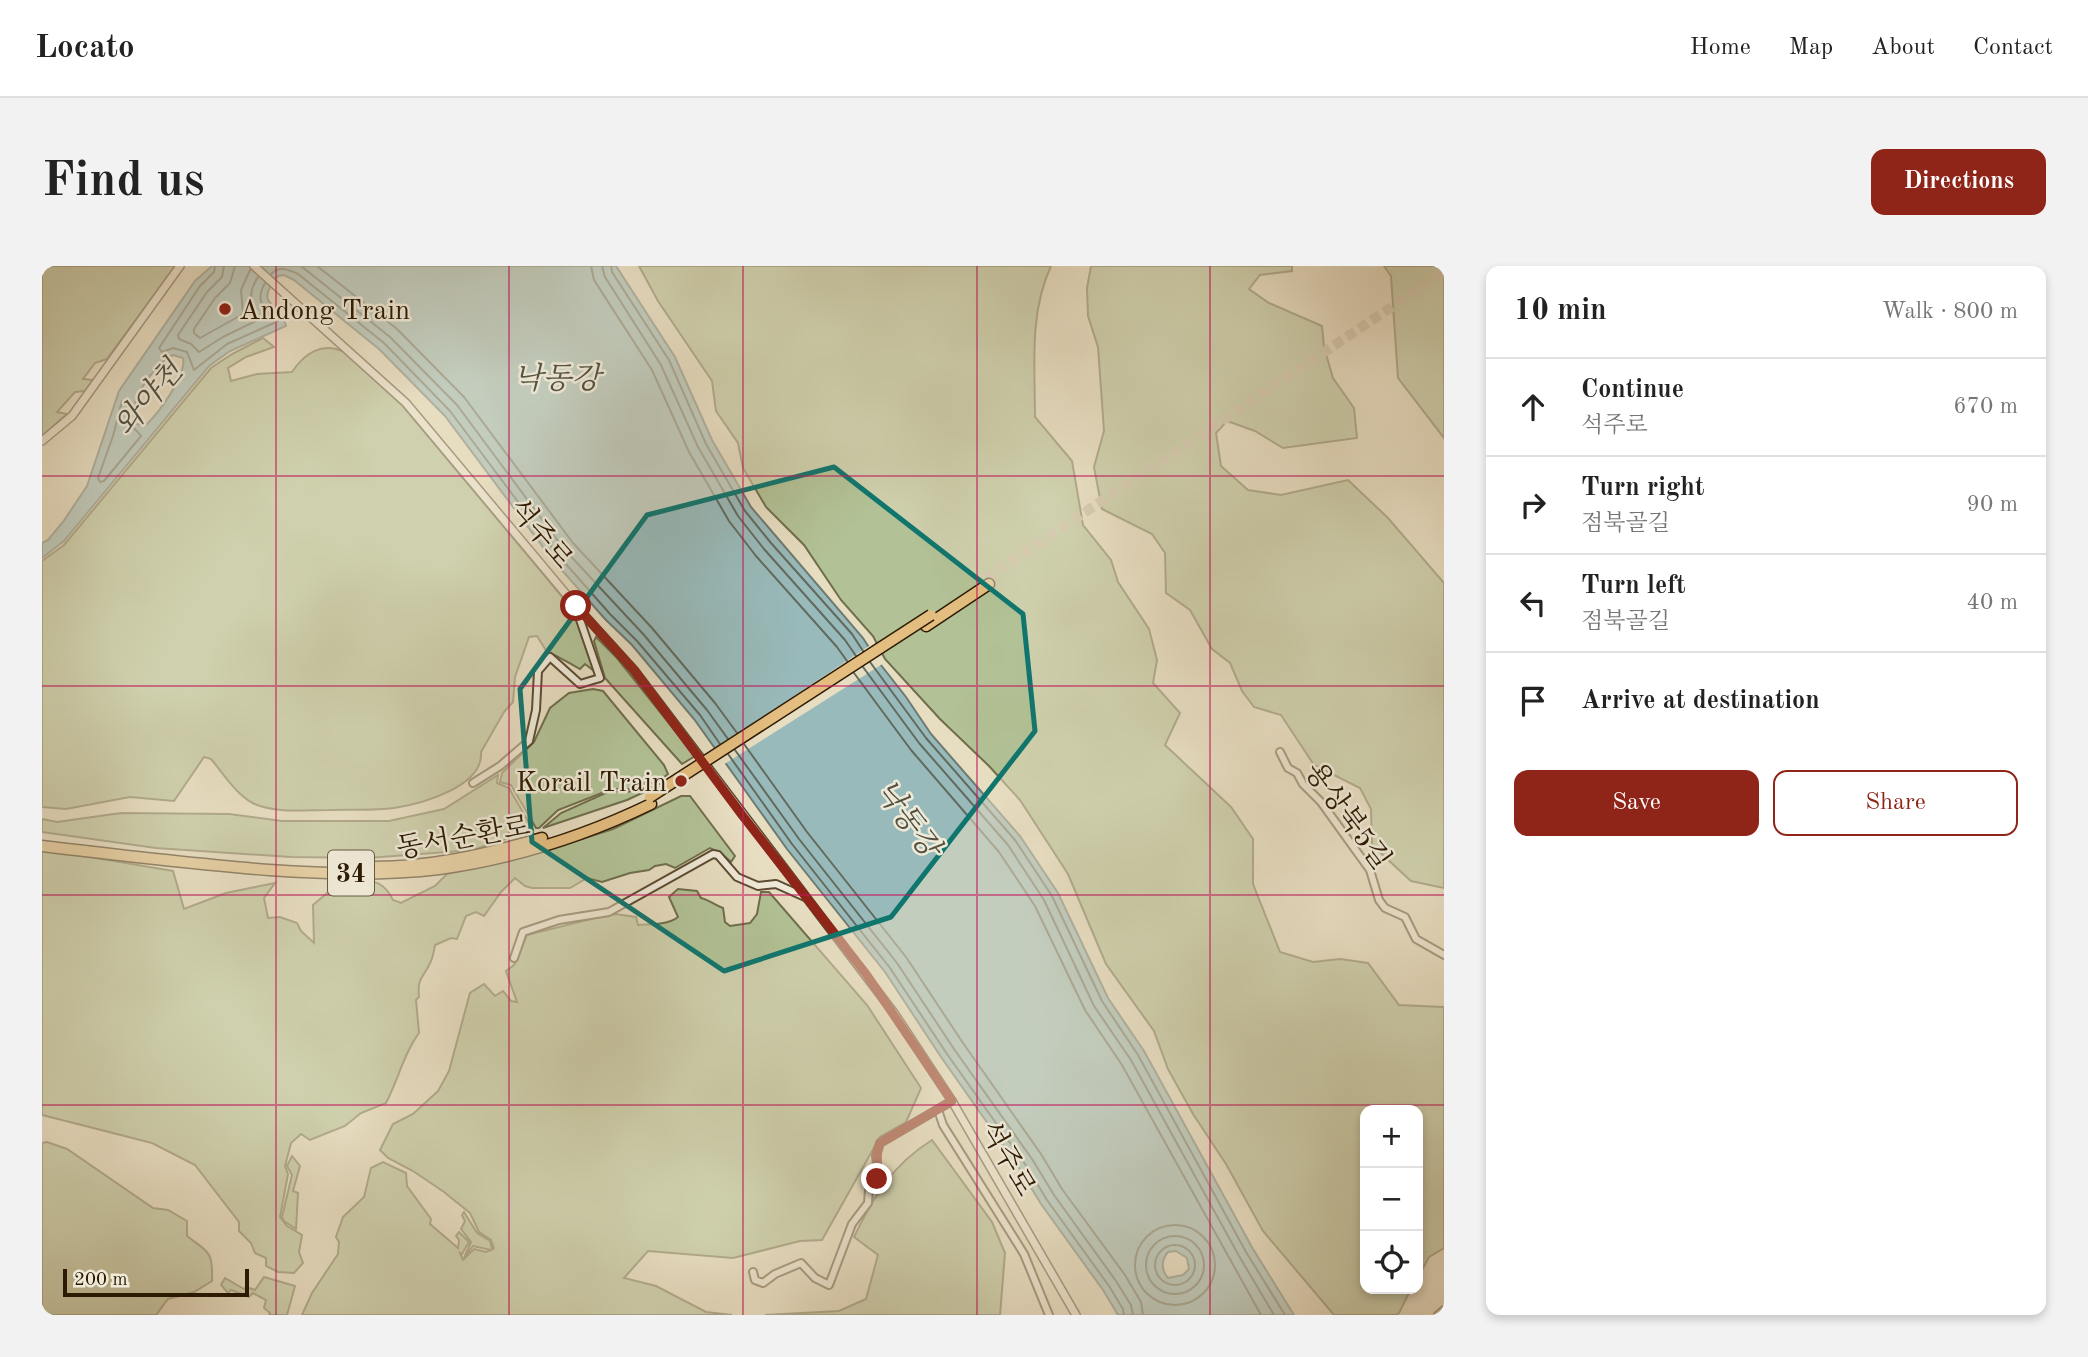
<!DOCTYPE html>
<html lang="en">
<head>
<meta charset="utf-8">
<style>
  :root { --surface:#fff; --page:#f2f2f2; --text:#222; --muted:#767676; --line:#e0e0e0; --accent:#8f2418 }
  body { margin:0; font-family:"Old Standard TT","Noto Serif KR",serif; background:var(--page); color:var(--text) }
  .controls { position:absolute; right:21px; bottom:21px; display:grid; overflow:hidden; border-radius:14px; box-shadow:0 4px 10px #0003 }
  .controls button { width:63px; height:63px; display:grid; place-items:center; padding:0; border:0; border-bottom:2px solid var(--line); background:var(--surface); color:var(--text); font:35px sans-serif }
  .scale { position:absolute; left:21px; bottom:18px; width:186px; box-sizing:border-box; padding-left:7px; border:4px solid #2c1a03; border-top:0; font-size:19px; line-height:24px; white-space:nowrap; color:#2c1a03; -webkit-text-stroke:5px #efe9d7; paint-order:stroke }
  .stop { position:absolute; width:21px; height:21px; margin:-16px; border:5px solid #8f2418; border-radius:50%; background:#fff }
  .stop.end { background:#8f2418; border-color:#fff; box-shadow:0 2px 7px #0008 }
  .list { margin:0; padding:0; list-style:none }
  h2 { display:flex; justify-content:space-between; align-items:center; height:91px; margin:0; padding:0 28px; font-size:30px }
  h2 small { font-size:23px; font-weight:400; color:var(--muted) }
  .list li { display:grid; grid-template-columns:46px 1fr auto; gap:21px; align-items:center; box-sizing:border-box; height:98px; padding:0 28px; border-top:2px solid var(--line) }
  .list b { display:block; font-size:26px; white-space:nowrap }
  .list p { margin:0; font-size:23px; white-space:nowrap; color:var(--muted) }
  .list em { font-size:23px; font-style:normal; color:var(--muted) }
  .actions { display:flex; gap:14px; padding:21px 28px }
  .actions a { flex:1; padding:16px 0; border:2px solid var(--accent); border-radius:14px; text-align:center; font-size:24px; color:var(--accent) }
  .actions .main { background:var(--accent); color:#fff }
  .icon { flex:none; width:38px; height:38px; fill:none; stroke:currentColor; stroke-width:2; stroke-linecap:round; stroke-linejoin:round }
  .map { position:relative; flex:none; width:1402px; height:1049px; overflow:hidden; border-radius:14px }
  header { display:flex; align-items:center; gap:42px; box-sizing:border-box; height:98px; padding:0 35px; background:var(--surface); border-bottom:2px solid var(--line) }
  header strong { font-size:33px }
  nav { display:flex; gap:38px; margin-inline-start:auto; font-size:24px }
  .intro { display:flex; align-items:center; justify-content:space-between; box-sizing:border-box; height:168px; padding:0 42px }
  h1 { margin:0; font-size:49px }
  .button { padding:18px 32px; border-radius:14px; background:var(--accent); color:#fff; font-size:24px; font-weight:700 }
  main { display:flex; gap:42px; padding:0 42px }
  aside { flex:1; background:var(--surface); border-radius:14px; box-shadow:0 4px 10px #0003 }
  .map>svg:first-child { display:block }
  .green { fill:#b2c296; stroke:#6f6e4c; stroke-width:2 }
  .water { fill:#98baba; stroke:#6d7a71; stroke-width:2; fill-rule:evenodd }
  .pier { fill:#e7ddc1 }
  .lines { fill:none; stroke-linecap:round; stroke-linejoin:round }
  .shore { stroke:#626a5e; stroke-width:2 }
  .trunk-tunnel { stroke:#c2b69b; stroke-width:10; stroke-dasharray:10 5; stroke-linecap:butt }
  .minor-casing { stroke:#5b4b32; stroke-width:10 }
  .tertiary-casing { stroke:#5b4b32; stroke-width:10 }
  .trunk-casing { stroke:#2c1a03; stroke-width:13 }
  .minor { stroke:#efe9d7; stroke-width:6 }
  .tertiary { stroke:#efe9d7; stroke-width:7 }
  .trunk { stroke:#e4be80; stroke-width:10 }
  .trunk-bridge-casing { stroke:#2c1a03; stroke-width:13; stroke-linecap:butt }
  .trunk-bridge { stroke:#e4be80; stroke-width:10 }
  .route { stroke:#8f2418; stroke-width:9 }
  .marked { fill:none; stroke:#0f766e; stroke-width:5; stroke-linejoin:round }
  .grid { fill:none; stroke:#c2185b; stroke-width:2; stroke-opacity:0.55 }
  .poi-dot { fill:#8f2418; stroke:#efe9d7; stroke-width:2.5 }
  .labels { text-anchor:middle; stroke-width:5; stroke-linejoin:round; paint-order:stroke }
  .shield { fill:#efe9d7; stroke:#665843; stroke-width:2 }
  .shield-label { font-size:26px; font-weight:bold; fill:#2c1a03 }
  .poi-label { font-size:28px; fill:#2c1a03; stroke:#efe9d7; text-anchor:start }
  .street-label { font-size:28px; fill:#2c1a03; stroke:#efe9d7 }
  .water-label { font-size:30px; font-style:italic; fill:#525243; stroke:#efe9d7 }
</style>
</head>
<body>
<header>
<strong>Locato</strong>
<nav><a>Home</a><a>Map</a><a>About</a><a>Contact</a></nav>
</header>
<div class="intro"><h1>Find us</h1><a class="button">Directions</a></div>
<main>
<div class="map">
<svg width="1402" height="1049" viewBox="0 0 1402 1049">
  <rect width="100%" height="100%" fill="#e7ddc1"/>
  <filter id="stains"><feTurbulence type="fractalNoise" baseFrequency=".00286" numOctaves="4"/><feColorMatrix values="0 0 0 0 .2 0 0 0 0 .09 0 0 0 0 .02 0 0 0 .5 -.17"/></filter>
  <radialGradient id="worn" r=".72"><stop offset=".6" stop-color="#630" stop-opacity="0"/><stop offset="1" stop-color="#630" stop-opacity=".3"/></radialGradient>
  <g class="green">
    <path d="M0,0H133L65,93L53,97L41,113L51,114L43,125L33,126L15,146L25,148L0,170Z"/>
    <path d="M597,0H1009C987,47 993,100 993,151L1030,195L1041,259L1069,294L1076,316L1107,363L1115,394L1111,417L1138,447L1123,479L1189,541L1211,573V618L1238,686L1271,696L1298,693L1326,697L1357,739L1402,741V982L1387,991L1376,1011V844H1323V1023H1369L1357,1047L1354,1049H1292L1221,965L1184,898L1151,848L1126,803L1112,765L1064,698L1026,608L978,534L947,500L898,453L843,393L831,370L799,334L762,279L724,241L701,202L696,177L674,145L670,115L616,35Z"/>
    <path d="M1049,0H1250V5L1218,9L1207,23L1227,37L1280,60L1282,81L1291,112L1312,142L1315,172L1241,182L1213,165L1185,155L1174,167L1179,200L1206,224L1239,229L1306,214L1346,252L1402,317V622L1369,615L1330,579L1329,543L1318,522L1272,499L1239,449L1212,441L1200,425L1188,397L1170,383L1148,344L1124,327L1123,287L1110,268L1060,243L1052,201L1062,165L1056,81L1046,50L1045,22Z"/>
    <path d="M1342,0H1402V172L1356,112L1349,10Z"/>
    <path d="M221,72L232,81L204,91L186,102L189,115L215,108L250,106C262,88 280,75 302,86L360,139L532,345L552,405L543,398L538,403C530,399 511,387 505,386L495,370L487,371L473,411L471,436L462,446L439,486C442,521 378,538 352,542C331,545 308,543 287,544C264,544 241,547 218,540C197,534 182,508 169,493L162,491L132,535L88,531L24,543L0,541V295L22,279L169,102L190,88Z"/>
    <path d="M554,371L574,391L653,490L640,498L563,412L552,375Z"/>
    <path d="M551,423L561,425L622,499L626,508L613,518L605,516L588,523H570L516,544L497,562H494L469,519L458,516L460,507L492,476L508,442L527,427Z"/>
    <path d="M456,509L455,517L467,522L491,564L431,584L326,592L249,591L114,582L0,566V553L15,556L79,547L187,548L240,555H347L402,543Z"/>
    <path d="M605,518L611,522L585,534L501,562L519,547L568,525L586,526Z"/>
    <path d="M639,530H648L693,590L689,596L679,587L668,582L633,602L624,598L613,600L607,604L588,607L560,616L545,612L528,622H490L483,620L473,612L459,626L442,650L434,646L424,650L415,673L409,672L393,679C392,685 391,692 388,697C381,713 375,711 377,731L374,734L377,767C362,787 356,814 344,837L319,847L303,860L268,874L259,868L249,877L243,900L246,908L238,951L245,960L260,969L257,986L261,997L252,1007L236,1006L224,1000V992L213,987L209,977L197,965V956L153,899L110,877L0,849V583L131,605L142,643L184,627L233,617L222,632L226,652L238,651L255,657L259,665L272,677L271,639L303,612C326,615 340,611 351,634L359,637L393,620L405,608L499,586L571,563Z"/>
    <path d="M636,623L655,625L659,632C668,634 672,639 681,642L683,656L688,660L708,657L715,648L719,626H727L825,739L879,822L864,856L838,871L780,974L758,975L691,992L606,985L582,1012L614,1020L664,1046L690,1049H260L270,1027L296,988L297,976L294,971L301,951L322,931L329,902L341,896L364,907L365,920L389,953L388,958L416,982L417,974L414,970L417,966L427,976L420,988L418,987L421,994L432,983L444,986L449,984L431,980L422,992L429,976L419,963L423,955L420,949L422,946L435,967L448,975L450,983L452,982L449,974L437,966L428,947L402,926L371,905L346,892L338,884L351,858L371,848L396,825L407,805L428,727L442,718L453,730L461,725L469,735L475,736L464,705L472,699L485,669L561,650L573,648L594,651L596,659C610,658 626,659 636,651L627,631Z"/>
    <path d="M890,874L950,956L963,987L958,1049H723L797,1045L824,1033L836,989L812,971C832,930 850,899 890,874Z"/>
    <path d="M5,876L25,883L111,942L126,944L145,955V970C167,987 171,985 170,1015L152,1026L126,1033L114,1049H0V877Z"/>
    <path d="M250,890L258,900L251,925L256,927L254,963L242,955L240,951L250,909L245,900Z"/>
    <path d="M222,1011L253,1020L245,1049H227L228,1047L222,1042L224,1034L211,1027L207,1031L189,1024L186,1027L179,1019L183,1012L202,1023L204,1021L213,1024Z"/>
  </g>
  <path class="water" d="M170,0H574L633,91L670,174L709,241L821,372L835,394L864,431L889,468L978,570L1016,627L1066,732L1102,785L1211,983L1252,1049H1076L1061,1024L999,938L977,902L899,791L843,706L745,583L652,453L590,379L563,353L510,293L403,150L337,83L252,14L242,9L236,10C210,41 239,36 244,60L188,85L167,100L22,275L0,292V277L6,274L21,256L45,220L77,125L153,15ZM131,89L141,92C145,108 118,145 106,157L102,160L95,158C82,138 113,98 131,89ZM1134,985L1145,992L1147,1003L1141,1009L1126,1012C1119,1004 1119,994 1126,986Z"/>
  <path class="pier" d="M830,378L842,397L681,499L670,485Z"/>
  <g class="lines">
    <g class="shore">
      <path d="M173,0L172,6L158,20L117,82L120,86L131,82L145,86L152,104L185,78L232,57V53C219,41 214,32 223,17"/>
      <path d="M182,0L180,11L165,26L136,69L137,73L149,78L157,86L181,71L216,54C212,34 203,32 216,11"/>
      <path d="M193,0L188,17L173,32L152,63V67L158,72L201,48L199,24L208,4"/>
      <path d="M259,0L348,71L415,139L522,283L602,369L665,444L686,473"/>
      <path d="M275,0L355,63L422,131L531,277L610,362L673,437L695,467"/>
      <path d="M549,0L552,14L610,104L647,186L687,255L714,290L795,381L805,395"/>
      <path d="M560,0L563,11L619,99L656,181L696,250L722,283L803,374L814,390"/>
      <path d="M569,0L570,6L627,94L664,178L703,245L729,277L810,368L821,385"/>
      <path d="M229,8C237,0 246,3 256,8L342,77L408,145L515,288L568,348L595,375L658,449L678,478"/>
      <path d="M80,135L86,137C81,161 89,156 99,170L62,215L58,216L56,212L71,170Z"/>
      <path d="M828,396L884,472L973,574L1010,630L1060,735L1096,789L1204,986L1243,1049"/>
      <path d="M821,401L877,477L966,579L1002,634L1052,740L1089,794L1197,990L1232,1049"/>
      <path d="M812,407L869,484L957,586L993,640L1043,744L1080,799L1219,1049"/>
      <path d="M702,478L765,566L864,691L921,777L999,888L1020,923L1083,1009L1099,1036L1101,1049"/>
      <path d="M693,484L757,573L855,697L912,783L990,893L1012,929L1074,1015L1089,1039L1091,1049"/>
      <path d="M686,488L750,578L848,702L905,788L983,898L1005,934L1067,1020L1081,1043L1082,1049"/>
      <circle cx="1133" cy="999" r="40"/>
      <circle cx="1133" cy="999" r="29"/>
      <circle cx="1133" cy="999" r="20"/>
    </g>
    <path class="trunk-tunnel" d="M943,313L1402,6"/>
    <g class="minor-casing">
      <g id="minor">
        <path d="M1238,486L1246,502L1255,507L1261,518L1279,536L1328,604L1337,634L1343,642L1363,651L1374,673L1402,689"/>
        <path d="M431,517L458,500L487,475L494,444L496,405L508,391L538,418L558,412L534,342"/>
        <path d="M472,692L481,666L517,654L567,646L671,588L676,589L695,611L716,620L734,618L763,631"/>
        <path d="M896,844L901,859L982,988L1007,1049"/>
        <path d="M711,1006L713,1014L721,1017L733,1008L759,997L773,1012L787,1019L810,958L826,937L827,924L833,918L836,906L834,890L838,877L910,835"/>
        <path d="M1396,1049L1402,1044"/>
      </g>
    </g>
    <g class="tertiary-casing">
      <g id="tertiary">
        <path d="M212,0L364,137L534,340L592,404L852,747L910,835L1034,1049"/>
        <path d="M0,175L30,150L138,0"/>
      </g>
    </g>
    <g class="trunk-casing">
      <g id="trunk">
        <path d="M884,360L947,318"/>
        <path d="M0,580C76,589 151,598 227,604C283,608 340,610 397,603C469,593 543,570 609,538"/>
        <path d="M325,601C385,602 443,589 500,572"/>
      </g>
    </g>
    <use href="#minor" class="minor"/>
    <use href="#tertiary" class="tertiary"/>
    <use href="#trunk" class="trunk"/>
    <g class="trunk-bridge-casing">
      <path id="trunk-bridge" d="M608,531L889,349"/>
    </g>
    <use href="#trunk-bridge" class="trunk-bridge"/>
  </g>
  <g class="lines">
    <path class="route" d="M534,340L592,404L700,549L824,708L910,835L838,877C832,889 838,901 835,913"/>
  </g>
  <path d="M0 0H1402V1049H0ZM792,201L981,348L993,465L849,651L682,705L490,576L478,423L605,249Z" fill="#e7ddc1" fill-opacity=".55" fill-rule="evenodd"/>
  <path class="marked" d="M792,201L981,348L993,465L849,651L682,705L490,576L478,423L605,249Z"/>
  <path class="grid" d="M234,0V1049M467,0V1049M701,0V1049M935,0V1049M1168,0V1049M0,210H1402M0,420H1402M0,629H1402M0,839H1402"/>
  <g class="poi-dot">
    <circle cx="183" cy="43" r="7"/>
    <circle cx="639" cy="515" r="7"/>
  </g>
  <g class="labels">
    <rect class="shield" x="286" y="584.5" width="46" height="45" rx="5"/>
    <g class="shield-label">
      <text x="309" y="616">34</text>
    </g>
    <g class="poi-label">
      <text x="197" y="53">Andong Train</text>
      <text x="625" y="525" text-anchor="end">Korail Train</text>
    </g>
    <g class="street-label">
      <text transform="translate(500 267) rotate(50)" y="10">석주로</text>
      <text transform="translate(1307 549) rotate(54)" y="10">용상북5길</text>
      <text transform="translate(421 570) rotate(-10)" y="10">동서순환로</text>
      <text transform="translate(967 892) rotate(60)" y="10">석주로</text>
    </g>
    <g class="water-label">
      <text x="515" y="122">낙동강</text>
      <text transform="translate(106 132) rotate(-50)" y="10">와야천</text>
      <text transform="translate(866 552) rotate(54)" y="10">낙동강</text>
    </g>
  </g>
  <rect width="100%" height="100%" filter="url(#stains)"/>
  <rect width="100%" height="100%" fill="url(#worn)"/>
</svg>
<div class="controls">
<button>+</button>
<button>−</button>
<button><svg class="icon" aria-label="locate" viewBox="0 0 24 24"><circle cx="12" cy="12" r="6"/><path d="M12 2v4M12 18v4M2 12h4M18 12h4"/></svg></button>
</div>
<div class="scale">200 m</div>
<div class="stop" style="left:534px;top:340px"></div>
<div class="stop end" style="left:835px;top:913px"></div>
</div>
<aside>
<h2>10 min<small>Walk · 800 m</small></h2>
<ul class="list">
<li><svg class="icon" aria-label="ahead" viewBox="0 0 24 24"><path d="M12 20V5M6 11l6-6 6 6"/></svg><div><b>Continue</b><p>석주로</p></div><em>670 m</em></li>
<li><svg class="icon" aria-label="right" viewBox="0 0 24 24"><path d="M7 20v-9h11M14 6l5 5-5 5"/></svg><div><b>Turn right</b><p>점북골길</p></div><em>90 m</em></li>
<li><svg class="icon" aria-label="left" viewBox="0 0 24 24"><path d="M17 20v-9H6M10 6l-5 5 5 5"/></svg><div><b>Turn left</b><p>점북골길</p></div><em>40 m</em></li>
<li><svg class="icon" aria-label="arrive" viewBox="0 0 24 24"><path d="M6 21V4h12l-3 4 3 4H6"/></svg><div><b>Arrive at destination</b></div></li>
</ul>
<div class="actions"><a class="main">Save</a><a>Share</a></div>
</aside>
</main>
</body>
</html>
